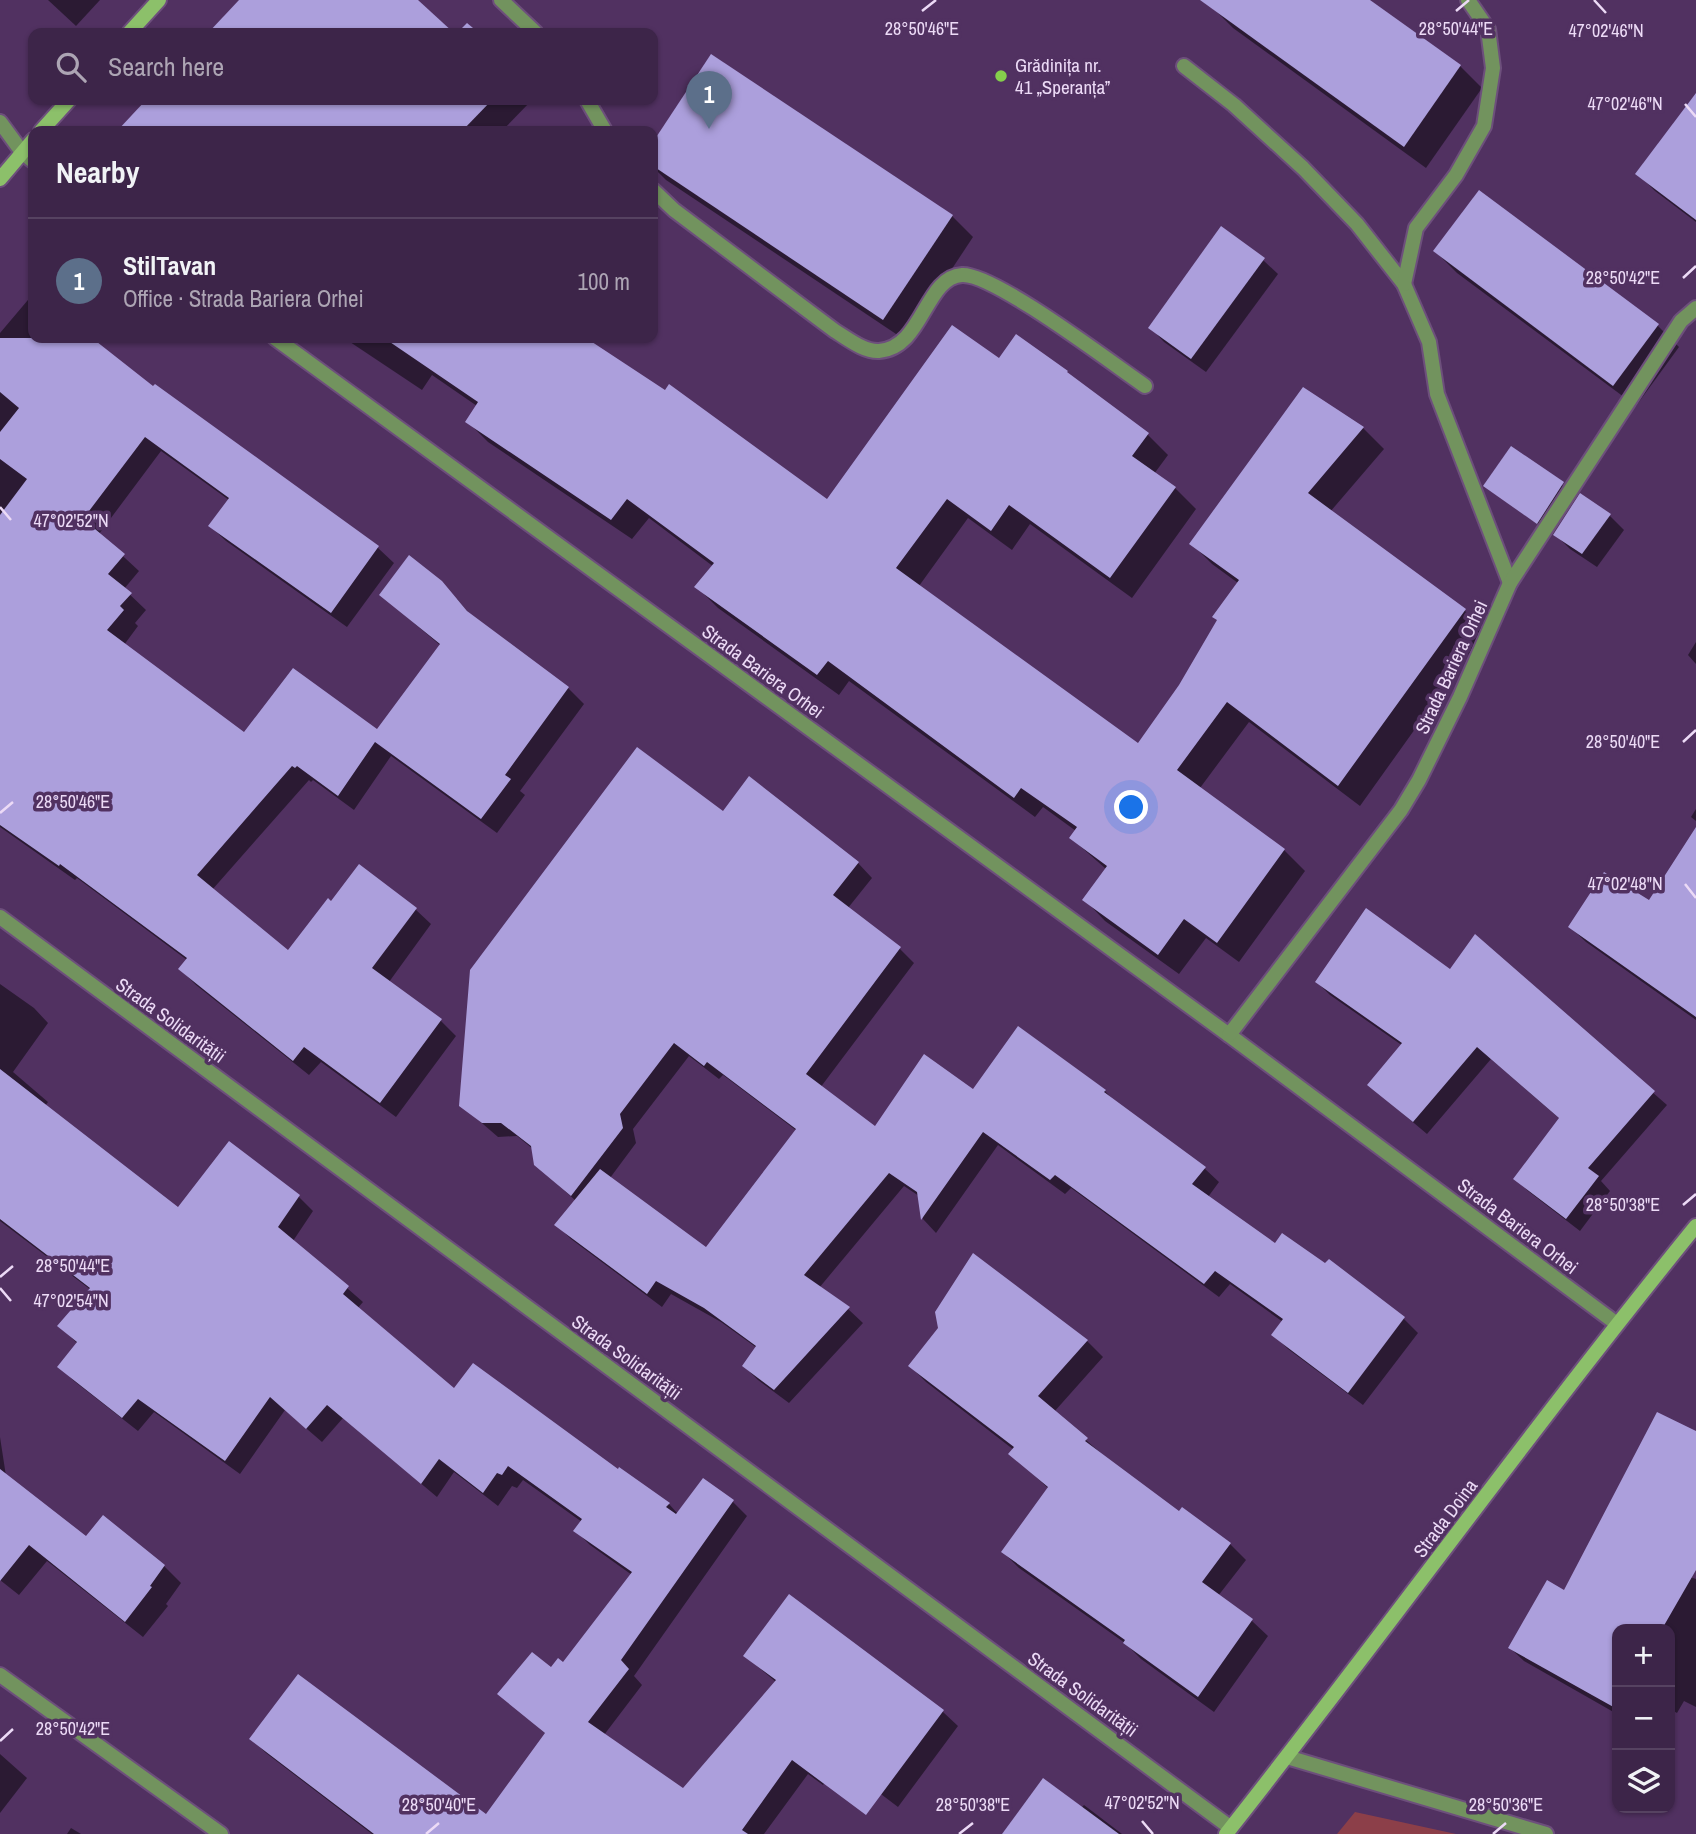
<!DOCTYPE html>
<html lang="en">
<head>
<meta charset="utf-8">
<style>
  :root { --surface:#3d2549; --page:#483153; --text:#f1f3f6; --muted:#ada5b4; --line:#564261; --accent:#95b2f1 }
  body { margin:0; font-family:"Archivo Narrow",sans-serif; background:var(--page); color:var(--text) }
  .controls { position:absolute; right:21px; bottom:21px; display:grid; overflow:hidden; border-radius:14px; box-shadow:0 2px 5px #0004 }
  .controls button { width:63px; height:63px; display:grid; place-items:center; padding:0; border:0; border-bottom:2px solid var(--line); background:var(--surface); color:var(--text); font:35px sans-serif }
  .you { position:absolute; left:1132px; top:808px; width:24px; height:24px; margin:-18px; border:5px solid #fff; border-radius:50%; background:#1a73e8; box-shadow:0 0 0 10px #1a73e833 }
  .badge { display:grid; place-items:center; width:46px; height:46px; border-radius:50%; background:var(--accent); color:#fff; font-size:23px; font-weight:700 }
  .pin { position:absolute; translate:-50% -58px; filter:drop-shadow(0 2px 4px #0008) }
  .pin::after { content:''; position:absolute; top:37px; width:24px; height:21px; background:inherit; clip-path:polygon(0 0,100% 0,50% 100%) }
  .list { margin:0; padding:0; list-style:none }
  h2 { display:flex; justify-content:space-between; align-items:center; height:91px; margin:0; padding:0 28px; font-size:30px }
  h2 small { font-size:23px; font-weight:400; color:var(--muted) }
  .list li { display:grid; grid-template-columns:46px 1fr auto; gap:21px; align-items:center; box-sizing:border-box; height:126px; padding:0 28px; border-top:2px solid var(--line) }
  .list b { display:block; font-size:26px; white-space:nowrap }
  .list p { margin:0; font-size:23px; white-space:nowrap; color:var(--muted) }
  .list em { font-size:23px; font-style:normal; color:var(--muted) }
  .icon { flex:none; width:38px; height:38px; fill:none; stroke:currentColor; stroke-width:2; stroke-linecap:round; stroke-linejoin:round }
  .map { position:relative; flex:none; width:1696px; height:1834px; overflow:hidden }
  .search { position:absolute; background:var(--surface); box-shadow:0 2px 5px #0004; left:28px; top:28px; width:630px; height:77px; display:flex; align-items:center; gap:18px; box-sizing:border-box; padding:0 24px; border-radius:14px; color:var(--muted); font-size:26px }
  .panel { position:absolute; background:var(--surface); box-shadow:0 2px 5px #0004; left:28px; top:126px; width:630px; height:217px; border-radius:14px }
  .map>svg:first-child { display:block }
  .green { fill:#8c3f49 }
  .shadow { fill:#0007; fill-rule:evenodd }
  .building { fill:#ac9fdc }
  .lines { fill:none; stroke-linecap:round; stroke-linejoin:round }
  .lane-casing { stroke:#6d4f7c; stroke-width:18 }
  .street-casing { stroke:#6d4f7c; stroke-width:18 }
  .secondary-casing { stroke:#6d4f7c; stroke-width:18 }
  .lane { stroke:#72935e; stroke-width:14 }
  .street { stroke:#72935e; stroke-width:14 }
  .secondary { stroke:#8cc06a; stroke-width:14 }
  .ticks { fill:none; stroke:#ecdaf6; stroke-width:2.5 }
  .poi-dot { fill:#85cf4c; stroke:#513161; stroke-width:2.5 }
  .labels { text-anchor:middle; stroke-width:7; stroke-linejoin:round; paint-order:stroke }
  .poi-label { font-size:19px; fill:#ecdaf6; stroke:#513161; text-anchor:start }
  .street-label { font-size:19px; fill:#ecdaf6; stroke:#513161 }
  .ticks-label { font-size:18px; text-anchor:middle; fill:#ecdaf6; stroke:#513161; stroke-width:7; stroke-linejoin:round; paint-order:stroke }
</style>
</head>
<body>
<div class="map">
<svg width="1696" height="1834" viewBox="0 0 1696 1834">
  <rect width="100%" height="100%" fill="#513161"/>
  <path class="green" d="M1355,1812L1456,1834H1337Z"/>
  <g class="shadow">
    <path d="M48,0H100L76,26Z"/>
    <path d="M241,0H415L451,33H210Z"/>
    <path d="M1216,0H1367L1460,66L1482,88L1426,168L1233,28L1212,7Z"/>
    <path d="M712,57L952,216L973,237L905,340L666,180L653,167V145Z"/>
    <path d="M1696,96V222L1655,191L1638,174Z"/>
    <path d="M149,100H532L502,131H133L126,124Z"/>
    <path d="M1479,192L1658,326L1679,347L1636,406L1457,273L1435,251Z"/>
    <path d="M1263,260L1278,274L1206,372L1164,342L1150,327Z"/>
    <path d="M33,294V338H91L154,388L155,386L378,548L394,563L347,627L226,541L210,526L229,500L161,451L99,534L139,571L124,589L146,610L135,623L138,626L124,645L244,734L377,732L441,646L381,595L457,599L472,617L568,688L584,704L520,791L525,795L497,833L391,756L354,810L313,780L311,782L309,780L212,890L289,953L415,909L431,924L389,982L441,1021L456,1036L396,1117L321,1062L309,1075L196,985L180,969L187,960L77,878L75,880L0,827V333Z"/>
    <path d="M344,338H583L827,502L1000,360L1147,434L1168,455L1154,474L1175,488L1196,509L1132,598L1030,524L1012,550L968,518L919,586L1138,746L1181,686L1238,583L1212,564L1191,543L1304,390L1363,428L1384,449L1330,512L1465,611L1485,631L1360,806L1249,722L1200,788L1284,850L1305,871L1239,962L1206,938L1179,974L1105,921L1085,900L1106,869L1071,838L1076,831L1043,807L1035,817L849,681L839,695L718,608L697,587L714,567L649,518L632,539L488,442L467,421L477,406L432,375L422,390Z"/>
    <path d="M1511,448L1570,491L1545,529L1485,486Z"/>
    <path d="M1610,516L1624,530L1597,567L1570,549L1555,534Z"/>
    <path d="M1696,642V664L1688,655Z"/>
    <path d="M1696,809V821L1691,817Z"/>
    <path d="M723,814L858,863L872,878L848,908L900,949L914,963L820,1088L875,1129L973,1091H1105L1117,1104L1204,1168L1219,1182L1208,1197L1276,1245L1404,1319L1418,1333L1363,1405L1288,1349L1274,1335L1283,1322L1230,1284L1219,1297L1071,1188L1065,1194L998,1145L936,1233L923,1219L919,1196L904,1186L819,1288L848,1309L863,1323L789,1403L758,1380L744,1366L757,1348L721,1322L671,1294L662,1307L571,1239L557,1225L576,1201L536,1165L533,1149L517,1136L498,1137L461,1105ZM689,1056L719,1079L723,1075L797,1131L707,1250L610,1178L636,1143L633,1129Z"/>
    <path d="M1696,831V1020L1586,942L1570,927L1649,903Z"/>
    <path d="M1475,937L1667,1105L1601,1181L1610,1191L1580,1231L1528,1191L1515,1178L1560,1119L1491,1059L1427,1134L1383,1097L1403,1046L1330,995L1317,982L1450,971Z"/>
    <path d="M0,984L34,1008L48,1023L13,1072L48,1102L45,1106L179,1210L298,1196L313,1211L293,1241L363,1302L357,1309L455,1391L618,1472L620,1469L669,1504L678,1514L733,1502L747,1516L634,1676L642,1685L604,1735L684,1791L776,1682L745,1656L789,1597L943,1712L958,1726L898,1807L840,1763L823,1785L808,1774L764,1834H372L266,1753L251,1739L486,1817L546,1734L500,1694L564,1665L632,1575L590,1545L576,1531L582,1522L523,1480L517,1488L512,1486L498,1506L454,1472L437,1497L343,1418L322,1442L285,1410L240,1474L154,1412L138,1431L74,1381L59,1366L78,1344L59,1326L91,1290L0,1221Z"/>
    <path d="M1087,1341L1103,1357L1054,1412L1103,1455L1179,1513L1230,1544L1246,1560L1218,1596L1252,1621L1268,1636L1214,1712L1141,1659L1125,1643L1019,1568L1003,1552L1049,1489L1011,1454L1014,1450L926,1382L910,1366Z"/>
    <path d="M1696,1433V1559L1687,1576L1696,1579V1707L1684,1701L1677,1713L1670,1709V1629H1617V1714L1524,1661L1510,1648L1565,1593Z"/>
    <path d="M0,1437L6,1476L87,1538L164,1566L181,1583L166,1604L168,1606L143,1637L47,1561L19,1595L0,1580Z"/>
    <path d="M0,1754L27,1778L0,1813Z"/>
    <path d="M1084,1805L1122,1834H1004L1081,1808Z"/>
    <path d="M71,1828L81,1834H67Z"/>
  </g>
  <g class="building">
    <path d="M239,0H418L454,33H208Z"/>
    <path d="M1200,0H1370L1461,65L1404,147Z"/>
    <path d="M467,23L479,33H457Z"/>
    <path d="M711,54L953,215L883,320L653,166V142Z"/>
    <path d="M1696,93V220L1635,174Z"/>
    <path d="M146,100H492L462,131H117Z"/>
    <path d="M1479,190L1659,324L1613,386L1433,251Z"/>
    <path d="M1221,226L1265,258L1191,359L1148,328Z"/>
    <path d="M952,325L999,358L1016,334L1068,371L1067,372L1149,433L1132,456L1176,487L1110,578L1009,505L991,531L947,499L896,568L1138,743L1179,685L1217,620L1212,617L1239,580L1189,544L1303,387L1364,427L1308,493L1466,609L1338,786L1227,702L1177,770L1285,849L1217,943L1184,919L1158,955L1082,900L1107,866L1069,838L1077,827L1021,788L1014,798L828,661L817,675L694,587L714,563L627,499L611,520L465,422L478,402L384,338H586L665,390L669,384L827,499Z"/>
    <path d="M0,338H92L153,386L155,384L379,546L331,613L208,526L229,498L145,437L83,519L125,554L108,574L132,593L120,606L124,610L107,630L244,732L293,668L377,729L440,644L379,595L409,555L442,581L467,611L569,687L505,775L511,779L481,819L375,742L338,796L297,766L295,768L292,766L197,875L288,950L328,898L331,901L359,864L417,908L372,968L442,1019L380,1103L304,1047L293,1061L178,969L187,958L60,864L59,866L0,825V515L27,479L0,459V432L19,408L0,392Z"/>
    <path d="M1511,446L1564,482L1537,524L1483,486Z"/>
    <path d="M1580,493L1611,514L1582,554L1553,535Z"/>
    <path d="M637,747L723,811L749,776L859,862L833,895L901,947L806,1074L875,1126L924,1054L973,1089L1018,1026L1106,1090L1104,1092L1206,1167L1192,1184L1275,1243L1282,1233L1325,1263L1329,1259L1405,1317L1348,1393L1271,1335L1283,1319L1215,1271L1204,1284L1055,1175L1050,1180L983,1132L921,1220L917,1192L889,1173L804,1275L850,1307L774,1390L742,1366L756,1346L704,1308L656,1281L647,1294L554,1225L600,1169L706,1247L796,1129L707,1062L704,1066L674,1043L620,1114L623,1128L571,1196L534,1165L531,1146L501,1123H482L459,1106L470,970Z"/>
    <path d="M1696,827V1017L1568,927L1604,872L1649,900Z"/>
    <path d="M1366,908L1450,969L1475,934L1655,1091L1588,1168L1599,1176L1566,1219L1513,1179L1559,1118L1477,1047L1413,1122L1367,1085L1402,1043L1315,982Z"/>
    <path d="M0,1069L178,1207L229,1141L300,1195L278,1227L349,1286L343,1294L454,1388L473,1363L618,1469L619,1467L670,1503L666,1507L676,1514L703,1478L734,1500L621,1660L629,1669L588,1722L683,1788L776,1680L743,1656L789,1594L944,1710L866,1815L792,1760L742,1830L748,1834H374L249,1739L298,1674L486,1814L545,1733L497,1694L532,1652L551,1667L558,1658L563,1662L632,1572L573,1531L582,1519L508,1466L502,1475L497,1473L483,1493L439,1459L421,1484L327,1405L306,1429L270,1397L225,1461L138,1399L122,1418L57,1367L77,1342L57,1326L90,1288L0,1219Z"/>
    <path d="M973,1253L1088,1340L1038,1396L1088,1438L1085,1441L1179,1511L1182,1507L1231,1543L1202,1582L1253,1619L1198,1697L1123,1643L1125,1640L1001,1552L1048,1487L1008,1454L1014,1447L908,1366L938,1328L935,1312Z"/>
    <path d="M1657,1412L1696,1431V1570L1662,1629H1617V1709L1508,1648L1547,1580L1564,1590Z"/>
    <path d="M0,1469L86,1536L103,1515L165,1565L150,1586L152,1587L125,1622L29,1545L0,1581Z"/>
    <path d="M1043,1778L1119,1834H1002Z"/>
  </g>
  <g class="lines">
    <g class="lane-casing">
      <g id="lane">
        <path d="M501,0L536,33"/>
        <path d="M1184,66L1234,105L1303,168L1357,224L1404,284L1429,342L1437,394L1510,583"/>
        <path d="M587,100L605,131"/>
        <path d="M653,190L674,210L835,331C847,338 864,352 879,351C923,348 925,277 962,275C994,273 1114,365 1145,386"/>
        <path d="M1404,284L1416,228L1456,175L1484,126L1493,68L1488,29L1468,0"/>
        <path d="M1287,1757L1546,1834"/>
      </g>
    </g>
    <g class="street-casing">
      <g id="street">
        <path d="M0,122L22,152L33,161"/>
        <path d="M275,338L1229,1035L1617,1324"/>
        <path d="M0,917L1231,1828"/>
        <path d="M1229,1035L1401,810L1419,780L1460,697L1510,583L1681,321L1696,308"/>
        <path d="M0,1675L221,1834"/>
      </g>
    </g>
    <g class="secondary-casing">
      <g id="secondary">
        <path d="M129,33L159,0"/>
        <path d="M41,131L69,100"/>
        <path d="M0,179L33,140"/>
        <path d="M1226,1834C1385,1633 1534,1425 1696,1226"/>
      </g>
    </g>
    <use href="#lane" class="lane"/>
    <use href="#street" class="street"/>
    <use href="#secondary" class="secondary"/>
  </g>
  <path class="ticks" d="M1594,0L1606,13M922,11L936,0M1456,11L1469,0M1685,104L1696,117M1683,278L1696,266M0,507L11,520M1683,742L1696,730M0,813L13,802M1685,884L1696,898M1683,1205L1696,1194M0,1277L13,1266M0,1288L11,1301M0,1741L13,1729M1142,1821L1153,1834M426,1834L439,1823M959,1834L973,1823M1493,1834L1506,1823"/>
  <circle class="poi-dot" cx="1001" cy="76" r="7"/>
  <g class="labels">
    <g class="poi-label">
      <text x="1015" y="72">Grădinița nr.<tspan x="1015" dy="22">41 „Speranța”</tspan></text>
    </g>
    <g class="street-label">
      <text transform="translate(1451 667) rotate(-65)" y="7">Strada Bariera Orhei</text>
      <text transform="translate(763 671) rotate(36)" y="7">Strada Bariera Orhei</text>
      <text transform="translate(171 1020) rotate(36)" y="7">Strada Solidarității</text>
      <text transform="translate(1518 1226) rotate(37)" y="7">Strada Bariera Orhei</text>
      <text transform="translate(627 1357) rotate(36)" y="7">Strada Solidarității</text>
      <text transform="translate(1445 1518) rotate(-53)" y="7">Strada Doina</text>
      <text transform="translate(1083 1694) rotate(36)" y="7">Strada Solidarității</text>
    </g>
  </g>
  <g class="ticks-label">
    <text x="922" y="35">28°50'46"E</text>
    <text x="1456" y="35">28°50'44"E</text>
    <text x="1606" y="37">47°02'46"N</text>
    <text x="1625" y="110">47°02'46"N</text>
    <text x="1623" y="284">28°50'42"E</text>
    <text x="71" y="527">47°02'52"N</text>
    <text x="1623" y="748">28°50'40"E</text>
    <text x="73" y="808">28°50'46"E</text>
    <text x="1625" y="890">47°02'48"N</text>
    <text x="1623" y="1211">28°50'38"E</text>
    <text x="73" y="1272">28°50'44"E</text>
    <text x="71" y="1307">47°02'54"N</text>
    <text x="73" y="1735">28°50'42"E</text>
    <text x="1142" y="1809">47°02'52"N</text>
    <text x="439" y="1811">28°50'40"E</text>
    <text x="973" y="1811">28°50'38"E</text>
    <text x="1506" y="1811">28°50'36"E</text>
  </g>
</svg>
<div class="controls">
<button>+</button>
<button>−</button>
<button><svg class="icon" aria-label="layers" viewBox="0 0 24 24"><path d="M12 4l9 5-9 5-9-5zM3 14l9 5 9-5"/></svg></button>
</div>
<div class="you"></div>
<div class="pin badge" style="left:709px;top:129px;background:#5c6f8a">1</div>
<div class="search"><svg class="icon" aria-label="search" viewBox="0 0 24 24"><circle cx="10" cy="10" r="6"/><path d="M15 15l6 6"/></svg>Search here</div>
<section class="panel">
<h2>Nearby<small></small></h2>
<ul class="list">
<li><span class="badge" style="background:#5c6f8a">1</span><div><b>StilTavan</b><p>Office · Strada Bariera Orhei</p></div><em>100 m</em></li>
</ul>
</section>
</div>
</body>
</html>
